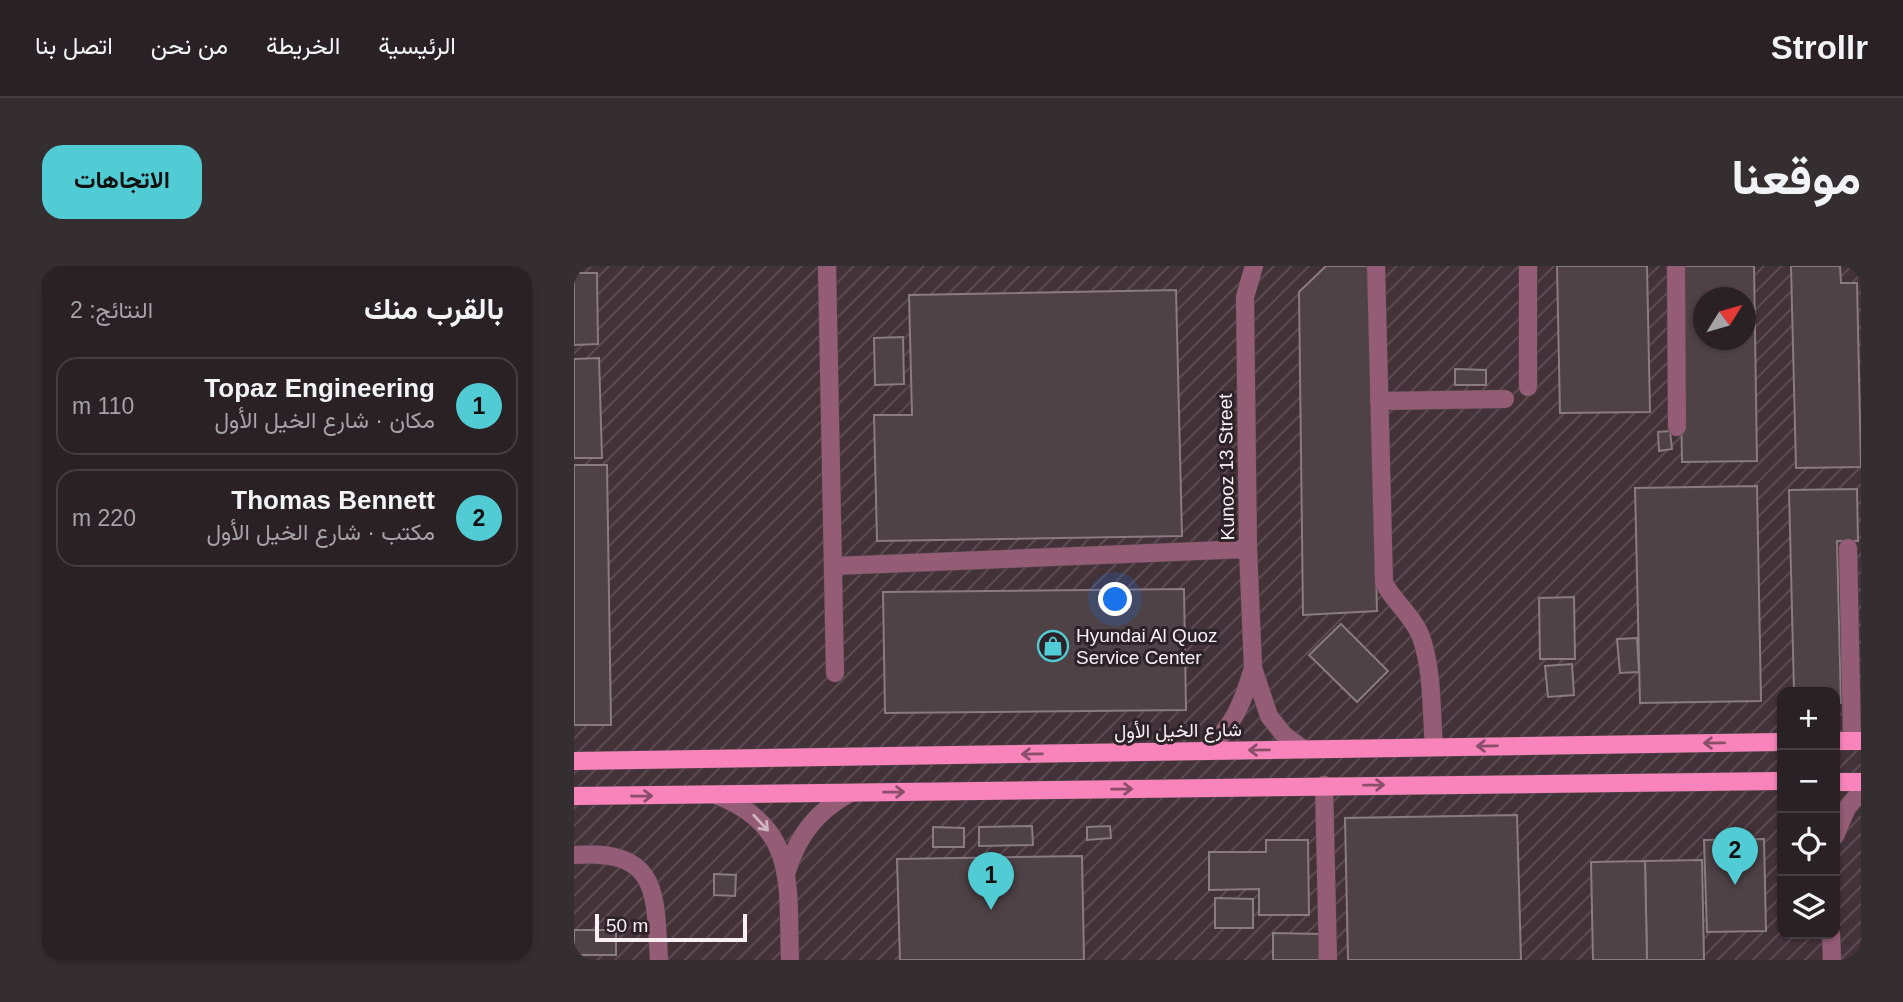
<!DOCTYPE html>
<html lang="ar">
<head>
<meta charset="utf-8">
<style>
  :root { --surface:#292124; --page:#352e31; --text:#f1f3f6; --muted:#a5a3a6; --line:#453e41; --accent:#51ccd4 }
  body { margin:0; font-family:Arial,Vazirmatn,sans-serif; background:var(--page); color:var(--text); direction:rtl }
  .controls { position:absolute; right:21px; bottom:21px; display:grid; overflow:hidden; border-radius:14px; box-shadow:0 2px 5px #0004 }
  .controls button { width:63px; height:63px; display:grid; place-items:center; padding:0; border:0; border-bottom:2px solid var(--line); background:var(--surface); color:var(--text); font:35px sans-serif }
  .compass { position:absolute; left:1119px; top:21px; width:63px; height:63px; border-radius:50%; background:var(--surface); box-shadow:0 2px 5px #0004; rotate:53deg }
  .scale { position:absolute; left:21px; bottom:18px; width:152px; box-sizing:border-box; padding-left:7px; border:4px solid #f8f0f3; border-top:0; font-size:19px; line-height:24px; white-space:nowrap; color:#f8f0f3; -webkit-text-stroke:5px #2d2227; paint-order:stroke }
  .you { position:absolute; left:542px; top:334px; width:24px; height:24px; margin:-18px; border:5px solid #fff; border-radius:50%; background:#1a73e8; box-shadow:0 0 0 10px #1a73e833 }
  .badge { display:grid; place-items:center; width:46px; height:46px; border-radius:50%; background:var(--accent); color:#111; font-size:23px; font-weight:700 }
  .pin { position:absolute; translate:-50% -58px; filter:drop-shadow(0 2px 4px #0008) }
  .pin::after { content:''; position:absolute; top:37px; width:24px; height:21px; background:inherit; clip-path:polygon(0 0,100% 0,50% 100%) }
  .list { margin:0; padding:0; list-style:none }
  h2 { display:flex; justify-content:space-between; align-items:center; height:91px; margin:0; padding:0 28px; font-size:30px }
  h2 small { font-size:23px; font-weight:400; color:var(--muted) }
  .list li { display:grid; grid-template-columns:46px 1fr auto; gap:21px; align-items:center; box-sizing:border-box; height:98px; margin:0 14px 14px; padding:0 14px; border:2px solid var(--line); border-radius:21px }
  .list b { display:block; font-size:26px; white-space:nowrap }
  .list p { margin:0; font-size:23px; white-space:nowrap; color:var(--muted) }
  .list em { font-size:23px; font-style:normal; color:var(--muted) }
  .icon { flex:none; width:38px; height:38px; fill:none; stroke:currentColor; stroke-width:2; stroke-linecap:round; stroke-linejoin:round }
  .map { position:relative; flex:none; width:1287px; height:694px; overflow:hidden; direction:ltr; border-radius:21px }
  header { display:flex; align-items:center; gap:42px; box-sizing:border-box; height:98px; padding:0 35px; background:var(--surface); border-bottom:2px solid var(--line) }
  header strong { font-size:33px }
  nav { display:flex; gap:38px; margin-inline-start:auto; font-size:24px }
  .intro { display:flex; align-items:center; justify-content:space-between; box-sizing:border-box; height:168px; padding:0 42px }
  h1 { margin:0; font-size:49px }
  .button { padding:18px 32px; border-radius:21px; background:var(--accent); color:#111; font-size:24px; font-weight:700 }
  main { display:flex; gap:42px; padding:0 42px }
  aside { flex:1; background:var(--surface); border-radius:21px; box-shadow:0 2px 5px #0004 }
  .map>svg:first-child { display:block }
  .industrial { fill:url(#industrial-furrows); fill-rule:evenodd }
  .building { fill:#4f4247; stroke:#897b80; stroke-width:2; fill-rule:evenodd }
  .lines { fill:none; stroke-linecap:round; stroke-linejoin:round }
  .minor-casing { stroke:#52474b; stroke-width:19 }
  .major-casing { stroke:#52474b; stroke-width:19 }
  .minor { stroke:#945c75; stroke-width:18 }
  .major { stroke:#f884bb; stroke-width:18 }
  .oneway { stroke:#884e6a }
  .oneway2 { stroke:#d0b5c1 }
  .labels { text-anchor:middle; stroke-width:6; stroke-linejoin:round; paint-order:stroke }
  .street-label { font-size:19px; fill:#f8f0f3; stroke:#2d2227 }
  .poi-label { font-size:19px; fill:#f8f0f3; stroke:#2d2227; text-anchor:start }
</style>
</head>
<body>
<header>
<strong>Strollr</strong>
<nav><a>الرئيسية</a><a>الخريطة</a><a>من نحن</a><a>اتصل بنا</a></nav>
</header>
<div class="intro"><h1>موقعنا</h1><a class="button">الاتجاهات</a></div>
<main>
<div class="map">
<svg width="1287" height="694" viewBox="0 0 1287 694">
  <defs>
    <pattern id="industrial-furrows" width="10" height="10" patternUnits="userSpaceOnUse" patternTransform="scale(1.75)"><rect width="10" height="10" fill="#443239"/><path d="M-1 1l2-2M0 10L10 0M9 11l2-2" fill="none" stroke="#605056"/></pattern>
  </defs>
  <rect width="100%" height="100%" fill="#372c30"/>
  <path class="industrial" d="M0,0H1287V694H0ZM1129,32H1171V74H1129ZM1208,426H1261V668H1208Z"/>
  <g class="building">
    <path d="M752,0H794L803,345L729,349L725,26Z"/>
    <path d="M983,0H1073L1076,146L986,147Z"/>
    <path d="M1105,0H1180L1183,195L1108,196ZM1129,32H1171V74H1129Z"/>
    <path d="M1217,0H1266L1267,17H1283L1287,201L1222,202Z"/>
    <path d="M0,7H23L24,78L0,79Z"/>
    <path d="M602,24L608,270L303,275L300,149H338L335,29Z"/>
    <path d="M329,71L330,118L301,119L300,72Z"/>
    <path d="M25,92L28,192H0V93Z"/>
    <path d="M881,103L912,104V119H881Z"/>
    <path d="M1096,165L1098,183L1085,185L1084,166Z"/>
    <path d="M0,199H33L37,459H0Z"/>
    <path d="M1183,220L1187,435L1066,437L1061,222Z"/>
    <path d="M1283,223L1284,275H1263L1267,437H1261V426H1220L1215,224Z"/>
    <path d="M610,323L612,444L311,447L309,326Z"/>
    <path d="M1000,331L1001,393H966L965,332Z"/>
    <path d="M767,358L814,405L783,436L735,389Z"/>
    <path d="M1063,372L1065,406L1046,407L1043,373Z"/>
    <path d="M998,398L1000,429L974,431L971,400Z"/>
    <path d="M943,549L947,694H774L771,552Z"/>
    <path d="M458,560L459,579L405,580V561Z"/>
    <path d="M536,560L537,572L513,574V561Z"/>
    <path d="M359,561L390,562V581H359Z"/>
    <path d="M1190,573L1192,665L1133,666L1130,574Z"/>
    <path d="M692,574H734L735,649H685V623L635,624V586H692Z"/>
    <path d="M508,590L510,694H326L323,593Z"/>
    <path d="M1128,594L1130,694H1073L1071,595Z"/>
    <path d="M1071,595L1073,694H1019L1017,596Z"/>
    <path d="M140,608L162,609L161,630L140,629Z"/>
    <path d="M641,632L679,633V662H641Z"/>
    <rect x="0" y="664" width="42" height="25"/>
    <path d="M699,667L746,668L745,694H699Z"/>
  </g>
  <g class="lines">
    <g class="minor-casing">
      <g id="minor">
        <path d="M253,0L261,407"/>
        <path d="M680,0L671,31L674,283L679,402L695,450L710,469L729,483"/>
        <path d="M802,0L810,317C820,336 840,351 847,371C859,405 857,445 860,480"/>
        <path d="M1102,0L1103,161"/>
        <path d="M954,121V0"/>
        <path d="M805,135L931,133"/>
        <path d="M1274,282L1278,475"/>
        <path d="M260,300L674,283"/>
        <path d="M631,485C659,462 669,436 679,402"/>
        <path d="M750,519L754,694"/>
        <path d="M142,529C225,560 213,621 216,694"/>
        <path d="M1261,570L1273,542L1287,525"/>
        <path d="M0,589C85,583 81,626 85,694"/>
        <path d="M213,605C224,569 243,545 276,527"/>
        <path d="M1257,668L1258,694"/>
      </g>
    </g>
    <g class="major-casing">
      <g id="major">
        <path d="M1261,475H1287"/>
        <path d="M0,495L1208,476"/>
        <path d="M1261,516H1287"/>
        <path d="M0,530L1208,515"/>
      </g>
    </g>
    <use href="#minor" class="minor"/>
    <use href="#major" class="major"/>
  </g>
  <defs><path id="oneway-shaft" d="M-6 0H5M1.5-3L5.5 0L1.5 3" fill="none" stroke-width="1.6" stroke-linecap="round" stroke-linejoin="round" transform="scale(1.75)"/></defs>
  <g class="oneway">
    <use href="#oneway-shaft" transform="translate(1140 477) rotate(179)"/>
    <use href="#oneway-shaft" transform="translate(913 480) rotate(179)"/>
    <use href="#oneway-shaft" transform="translate(685 484) rotate(179)"/>
    <use href="#oneway-shaft" transform="translate(458 488) rotate(179)"/>
    <use href="#oneway-shaft" transform="translate(800 519) rotate(-1)"/>
    <use href="#oneway-shaft" transform="translate(548 523) rotate(-1)"/>
    <use href="#oneway-shaft" transform="translate(320 526) rotate(-1)"/>
    <use href="#oneway-shaft" transform="translate(68 530) rotate(-1)"/>
  </g>
  <use class="oneway2" href="#oneway-shaft" transform="translate(187 557) rotate(47)"/>
  <defs>
    <g id="shop-ring" transform="scale(1.575)"><circle r="9.5" fill="#2d2227" stroke="#51ccd4" stroke-width="1.5"/><path d="M-5-2.5h2.3a2.7 3.5 0 0 1 5.4 0H5L5.5 6h-11ZM-1.5-2.5h3a1.5 2.3 0 0 0-3 0Z" fill="#51ccd4"/></g>
  </defs>
  <g fill-rule="evenodd">
    <use href="#shop-ring" x="479" y="380"/>
  </g>
  <g class="labels">
    <g class="street-label">
      <text transform="translate(652 201) rotate(-91)" y="7">Kunooz 13 Street</text>
      <text transform="translate(604 464) rotate(-1)" y="7">شارع الخيل الأول</text>
    </g>
    <g class="poi-label">
      <text x="502" y="376">Hyundai Al Quoz<tspan x="502" dy="22">Service Center</tspan></text>
    </g>
  </g>
</svg>
<div class="controls">
<button>+</button>
<button>−</button>
<button><svg class="icon" aria-label="locate" viewBox="0 0 24 24"><circle cx="12" cy="12" r="6"/><path d="M12 2v4M12 18v4M2 12h4M18 12h4"/></svg></button>
<button><svg class="icon" aria-label="layers" viewBox="0 0 24 24"><path d="M12 4l9 5-9 5-9-5zM3 14l9 5 9-5"/></svg></button>
</div>
<svg class="compass" viewBox="-18 -18 36 36"><path d="M0-13l5 13h-10z" fill="#e53935"/><path d="M0 13l5-13h-10z" fill="#a5a3a6"/></svg>
<div class="scale">50 m</div>
<div class="you"></div>
<div class="pin badge" style="left:417px;top:644px">1</div>
<div class="pin badge" style="left:1161px;top:619px">2</div>
</div>
<aside>
<h2>بالقرب منك<small>النتائج: 2</small></h2>
<ul class="list">
<li><span class="badge">1</span><div><b>Topaz Engineering</b><p>مكان · شارع الخيل الأول</p></div><em>110 m</em></li>
<li><span class="badge">2</span><div><b>Thomas Bennett</b><p>مكتب · شارع الخيل الأول</p></div><em>220 m</em></li>
</ul>
</aside>
</main>
</body>
</html>
